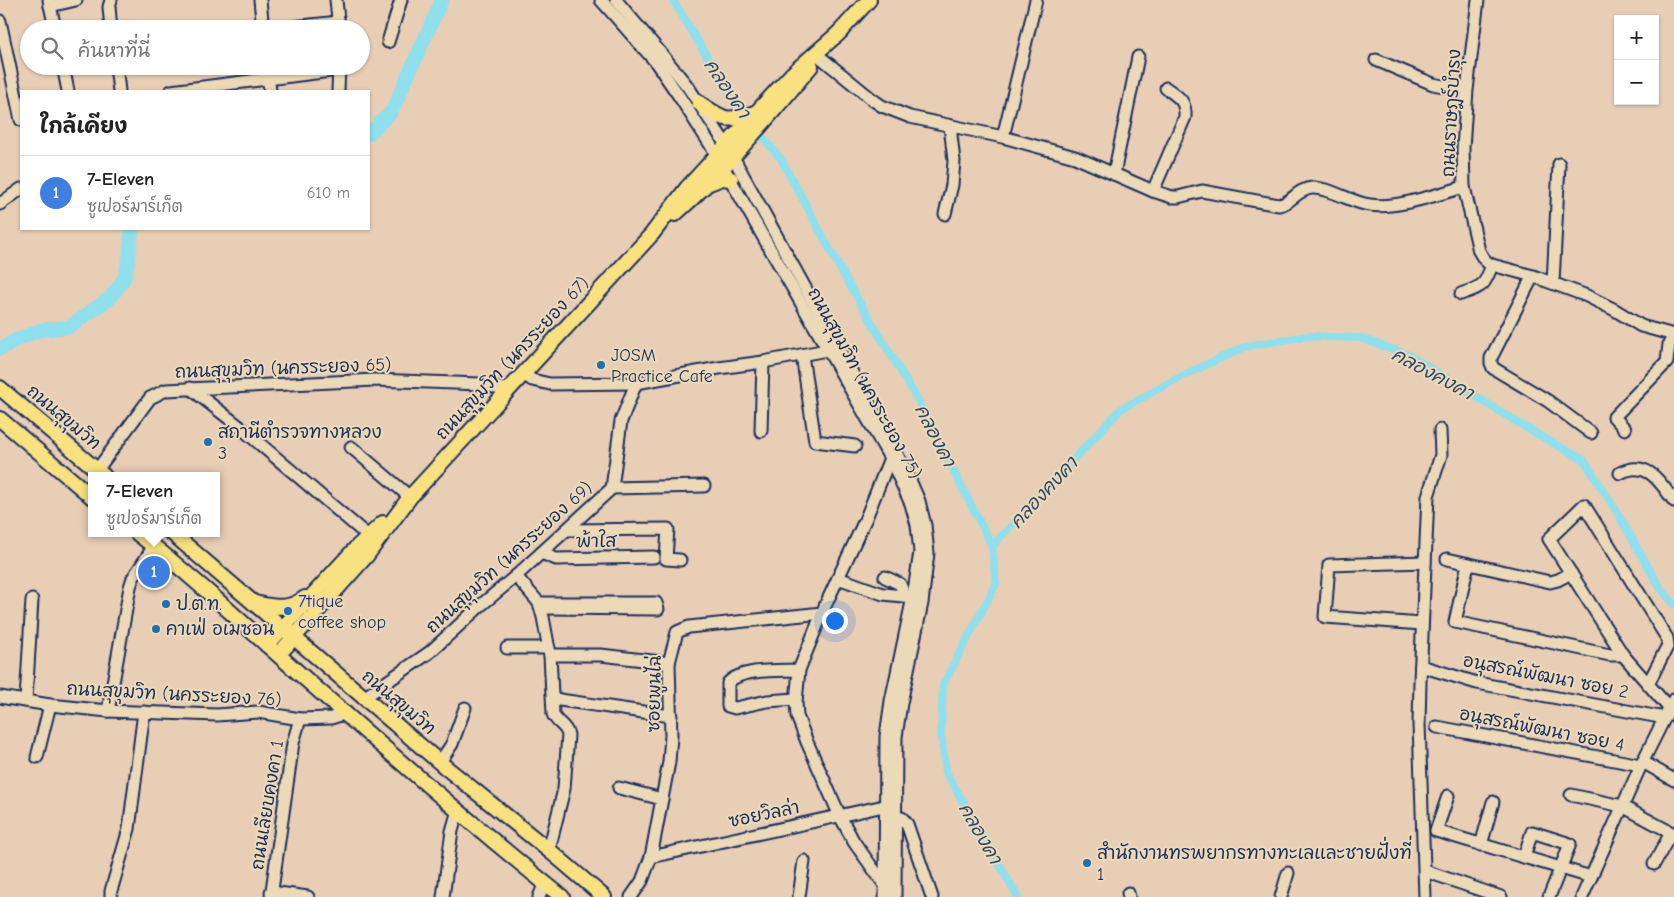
<!DOCTYPE html>
<html lang="th">
<head>
<meta charset="utf-8">
<style>
  :root { --surface:#fff; --page:#f2f2f2; --text:#222; --muted:#767676; --line:#e0e0e0; --accent:#1a73e8 }
  body { margin:0; font-family:"Comic Neue","Playpen Sans Thai",sans-serif; background:var(--page); color:var(--text) }
  .controls { position:absolute; right:15px; top:15px; display:grid; overflow:hidden; border-radius:0px; box-shadow:0 1px 4px #0004 }
  .controls button { width:45px; height:45px; display:grid; place-items:center; padding:0; border:0; border-bottom:1px solid var(--line); background:var(--surface); color:var(--text); font:25px sans-serif }
  .you { position:absolute; left:834px; top:620px; width:18px; height:18px; margin:-12px; border:4px solid #fff; border-radius:50%; background:#1a73e8; box-shadow:0 0 0 8px #1a73e833 }
  .badge { display:grid; place-items:center; width:32px; height:32px; border-radius:50%; background:var(--accent); color:#fff; font-size:16px; font-weight:700 }
  .pin { position:absolute; translate:-50% -50%; border:2px solid #fff; box-shadow:0 1px 5px #0006 }
  .popup { position:absolute; left:88px; top:472px; width:132px; height:65px; box-sizing:border-box; display:grid; place-content:center; border-radius:0px; background:var(--surface); filter:drop-shadow(0 1px 4px #0005); font-size:16px; white-space:nowrap; color:var(--muted) }
  .popup b { font-size:19px; color:var(--text) }
  .popup::after { content:''; position:absolute; left:50%; top:100%; margin-left:-10px; border:10px solid transparent; border-top-color:var(--surface) }
  .list { margin:0; padding:0; list-style:none }
  h2 { display:flex; justify-content:space-between; align-items:center; height:65px; margin:0; padding:0 20px; font-size:21px }
  h2 small { font-size:16px; font-weight:400; color:var(--muted) }
  .list li { display:grid; grid-template-columns:32px 1fr auto; gap:15px; align-items:center; box-sizing:border-box; height:75px; padding:0 20px; border-top:1px solid var(--line) }
  .list b { display:block; font-size:19px; white-space:nowrap }
  .list p { margin:0; font-size:16px; white-space:nowrap; color:var(--muted) }
  .list em { font-size:16px; font-style:normal; color:var(--muted) }
  .icon { flex:none; width:28px; height:28px; fill:none; stroke:currentColor; stroke-width:2; stroke-linecap:round; stroke-linejoin:round }
  .map { position:relative; flex:none; width:1674px; height:897px; overflow:hidden }
  .search { position:absolute; background:var(--surface); box-shadow:0 1px 4px #0004; left:20px; top:20px; width:350px; height:55px; display:flex; align-items:center; gap:12px; box-sizing:border-box; padding:0 18px; border-radius:28px; color:var(--muted); font-size:19px }
  .panel { position:absolute; background:var(--surface); box-shadow:0 1px 4px #0004; left:20px; top:90px; width:350px; height:140px; border-radius:0px }
  .map>svg:first-child { display:block }
  .lines { fill:none; stroke-linecap:round; stroke-linejoin:round }
  .canal { stroke:#8fdfec; stroke-width:8 }
  .river { stroke:#8fdfec; stroke-width:14 }
  .minor-casing { stroke:#1b2f5e; stroke-width:15 }
  .major-casing { stroke:#1b2f5e; stroke-width:18 }
  .minor { stroke:#ecd9b7; stroke-width:11 }
  .major { stroke:#f9e181; stroke-width:14 }
  .poi-dot { fill:#1f6fb2; stroke:#ecd9b7; stroke-width:2 }
  .labels { text-anchor:middle; stroke-width:4; stroke-linejoin:round; paint-order:stroke }
  .street-label { font-size:18px; fill:#1b2f5e; stroke:#ecd9b7 }
  .poi-label { font-size:18px; fill:#1b2f5e; stroke:#ecd9b7; text-anchor:start }
  .water-label { font-size:19px; font-style:italic; fill:#2c4973; stroke:#ecd9b7 }
</style>
</head>
<body>
<div class="map">
<svg width="1674" height="897" viewBox="0 0 1674 897">
  <rect width="100%" height="100%" fill="#e9ceb6"/>
  <filter id="ink" filterUnits="userSpaceOnUse"><feTurbulence type="fractalNoise" baseFrequency=".02" numOctaves="2"/><feDisplacementMap in="SourceGraphic" scale="10" xChannelSelector="R" yChannelSelector="G"/><feConvolveMatrix kernelMatrix="1 2 1 2 8 2 1 2 1" color-interpolation-filters="sRGB"/></filter>
  <g filter="url(#ink)">
    <g class="lines">
      <g class="canal">
        <path d="M673,0L735,103L746,117"/>
        <path d="M755,128L781,159L846,279L916,397L992,546L996,584L943,685L941,733L946,772L1018,897"/>
        <path d="M992,546L1121,409L1184,375L1247,346L1307,336L1360,338L1409,355L1528,429L1584,460L1615,509L1661,589L1674,604"/>
      </g>
      <g class="river">
        <path d="M369,134L392,111L442,0"/>
        <path d="M0,349L16,340L40,330L69,327L110,298L124,279L129,258L132,229"/>
      </g>
      <g class="minor-casing">
        <g id="minor">
          <path d="M49,0L55,29"/>
          <path d="M260,0L263,29"/>
          <path d="M336,0L339,29"/>
          <path d="M601,0L655,61L679,96L710,144L890,458L911,504L917,525L920,552L913,597L891,701L886,736L885,897"/>
          <path d="M616,0L659,51L688,87L727,146L906,471L919,501L925,525L928,553L922,603L901,703L896,737L895,897"/>
          <path d="M1478,0L1467,90L1463,148L1464,187L1479,251C1483,258 1485,262 1492,265L1533,276L1587,296L1615,310L1641,326L1674,335"/>
          <path d="M50,6L76,0"/>
          <path d="M0,21L21,120"/>
          <path d="M111,29L109,7L111,0"/>
          <path d="M274,29L339,22"/>
          <path d="M388,42L401,0"/>
          <path d="M819,56L873,100L882,106L910,117L1003,137L1075,157L1153,191L1172,197H1178L1202,191L1279,205C1292,203 1297,189 1312,188C1330,187 1351,203 1370,205C1397,209 1438,194 1464,187"/>
          <path d="M1376,60L1433,84L1443,86L1467,87"/>
          <path d="M63,66L68,91"/>
          <path d="M116,66L119,91"/>
          <path d="M267,66L270,91"/>
          <path d="M171,91L339,70"/>
          <path d="M338,91L339,66"/>
          <path d="M1003,137L1036,0"/>
          <path d="M1114,174L1138,57"/>
          <path d="M1153,191L1185,117C1186,100 1178,97 1166,88"/>
          <path d="M0,204L21,189"/>
          <path d="M945,214L952,185L954,161L950,126"/>
          <path d="M1533,276L1491,358V363L1493,368L1548,401L1591,433"/>
          <path d="M1553,283L1559,164"/>
          <path d="M1461,294C1483,286 1484,287 1492,265"/>
          <path d="M802,355L815,441L855,446"/>
          <path d="M524,374L532,380L550,384L636,383L719,368L763,362L827,350"/>
          <path d="M190,388L240,427L368,536"/>
          <path d="M1625,429L1614,417L1667,362L1669,344L1674,335"/>
          <path d="M761,431L763,362"/>
          <path d="M351,447L410,497"/>
          <path d="M97,470L150,398L166,390L375,380L480,384L509,390"/>
          <path d="M1620,473C1648,459 1660,482 1674,501"/>
          <path d="M612,488L704,486"/>
          <path d="M567,530L668,529L666,559L680,560"/>
          <path d="M541,553L556,559L654,557"/>
          <path d="M1447,559L1550,582L1558,580L1571,573"/>
          <path d="M1468,564L1455,622L1610,655H1623"/>
          <path d="M516,576L539,603L543,617L550,655L553,714C556,723 566,725 568,735L564,789L549,850"/>
          <path d="M885,577L900,584L905,596"/>
          <path d="M838,578L883,594L913,597"/>
          <path d="M539,603H656L658,609L541,608"/>
          <path d="M1422,624L1325,617L1329,565L1425,562"/>
          <path d="M507,648H549"/>
          <path d="M550,655H601L669,663"/>
          <path d="M1421,666L1477,683L1665,718"/>
          <path d="M1648,684L1668,645L1667,638L1584,505L1549,539L1623,655L1669,708"/>
          <path d="M0,697L50,705L108,711L217,715L258,712L300,719L331,718L347,713"/>
          <path d="M365,697L430,652L480,606L516,576L612,488L621,421L636,383"/>
          <path d="M553,699L671,716"/>
          <path d="M796,699L767,701L735,708L728,706V683C741,668 779,671 799,670"/>
          <path d="M26,700L32,600"/>
          <path d="M108,711L130,587L133,578L154,546"/>
          <path d="M1437,727L1641,765"/>
          <path d="M37,757L50,705"/>
          <path d="M440,762L452,744L465,708"/>
          <path d="M1643,762L1674,780"/>
          <path d="M619,788L662,799"/>
          <path d="M1571,795L1622,806L1674,834"/>
          <path d="M1448,796L1436,831L1591,877"/>
          <path d="M889,815L902,818L907,824L932,897"/>
          <path d="M1481,845L1493,802"/>
          <path d="M651,857L884,806"/>
          <path d="M1524,857L1532,832L1570,844L1549,897"/>
          <path d="M1654,864L1671,833"/>
          <path d="M1425,871L1501,897"/>
          <path d="M884,884L854,842L840,816L807,742L797,716L796,702L799,670L825,606L866,518L890,458"/>
          <path d="M271,892L308,897"/>
          <path d="M1128,893L1129,897"/>
          <path d="M111,897V891L129,829L144,712"/>
          <path d="M271,897L293,743L300,719"/>
          <path d="M443,897L452,831L458,810"/>
          <path d="M539,897L545,883"/>
          <path d="M631,897L642,881L651,857L669,762L671,736L669,663L677,632L689,627L822,613"/>
          <path d="M799,897L804,861"/>
          <path d="M1281,897L1288,873"/>
          <path d="M1425,897L1419,724L1420,681L1428,496L1441,455L1440,430"/>
          <path d="M1582,897L1641,765L1674,699"/>
        </g>
      </g>
      <g class="major-casing">
        <g id="major">
          <path d="M836,36L869,0"/>
          <path d="M699,103C727,121 723,122 755,113"/>
          <path d="M707,184L722,178L731,179"/>
          <path d="M675,214C725,170 768,117 811,66"/>
          <path d="M0,388L104,476"/>
          <path d="M0,419L92,497"/>
          <path d="M137,533C182,568 224,606 266,644C363,730 461,816 562,897"/>
          <path d="M172,533L444,766L556,856L604,897"/>
          <path d="M254,603C275,607 287,611 305,598"/>
          <path d="M267,645L356,548L383,523"/>
          <path d="M279,654L367,555L410,497L652,234L687,188L792,74L841,31"/>
        </g>
      </g>
      <use href="#minor" class="minor"/>
      <use href="#major" class="major"/>
    </g>
  </g>
  <g class="poi-dot">
    <circle cx="601" cy="365" r="5"/>
    <circle cx="208" cy="442" r="5"/>
    <circle cx="166" cy="604" r="5"/>
    <circle cx="288" cy="611" r="5"/>
    <circle cx="156" cy="629" r="5"/>
    <circle cx="1087" cy="863" r="5"/>
  </g>
  <g class="labels">
    <g class="street-label">
      <text transform="translate(1451 113) rotate(-87)" y="6">ถนนราษฎร์บำรุง</text>
      <text transform="translate(512 358) rotate(-47)" y="6">ถนนสุขุมวิท (นครระยอง 67)</text>
      <text transform="translate(283 368) rotate(-2)" y="6">ถนนสุขุมวิท (นครระยอง 65)</text>
      <text transform="translate(865 383) rotate(61)" y="6">ถนนสุขุมวิท (นครระยอง 75)</text>
      <text transform="translate(64 417) rotate(40)" y="6">ถนนสุขุมวิท</text>
      <text transform="translate(596 541) rotate(-1)" y="6">พ้าใส</text>
      <text transform="translate(509 557) rotate(-42)" y="6">ถนนสุขุมวิท (นครระยอง 69)</text>
      <text transform="translate(1546 676) rotate(11)" y="6">อนุสรณ์พัฒนา ซอย 2</text>
      <text transform="translate(174 694) rotate(3)" y="6">ถนนสุขุมวิท (นครระยอง 76)</text>
      <text transform="translate(654 694) rotate(-89)" y="6">ซอยพูนไฉ่</text>
      <text transform="translate(399 702) rotate(40)" y="6">ถนนสุขุมวิท</text>
      <text transform="translate(1542 729) rotate(11)" y="6">อนุสรณ์พัฒนา ซอย 4</text>
      <text transform="translate(267 805) rotate(-81)" y="6">ถนนเลียบคงคา 1</text>
      <text transform="translate(764 814) rotate(-12)" y="6">ซอยวิลล่า</text>
    </g>
    <g class="poi-label">
      <text x="611" y="361">JOSM<tspan x="611" dy="21">Practice Cafe</tspan></text>
      <text x="218" y="438">สถานีตำรวจทางหลวง<tspan x="218" dy="21">3</tspan></text>
      <text x="298" y="607">7tique<tspan x="298" dy="21">coffee shop</tspan></text>
      <text x="176" y="610">ป.ต.ท.</text>
      <text x="166" y="635">คาเฟ่ อเมซอน</text>
      <text x="1097" y="859">สำนักงานทรพยากรทางทะเลและชายฝั่งที่<tspan x="1097" dy="21">1</tspan></text>
    </g>
    <g class="water-label">
      <text transform="translate(728 88) rotate(56)" y="7">คลองคา</text>
      <text transform="translate(1433 373) rotate(28)" y="7">คลองคงคา</text>
      <text transform="translate(936 435) rotate(63)" y="7">คลองคา</text>
      <text transform="translate(1043 492) rotate(-47)" y="7">คลองคงคา</text>
      <text transform="translate(981 833) rotate(60)" y="7">คลองคา</text>
    </g>
  </g>
</svg>
<div class="controls">
<button>+</button>
<button>−</button>
</div>
<div class="you"></div>
<div class="pin badge" style="left:154px;top:572px;background:#3f7fe0">1</div>
<div class="popup"><b>7-Eleven</b>ซูเปอร์มาร์เก็ต</div>
<div class="search"><svg class="icon" aria-label="search" viewBox="0 0 24 24"><circle cx="10" cy="10" r="6"/><path d="M15 15l6 6"/></svg>ค้นหาที่นี่</div>
<section class="panel">
<h2>ใกล้เคียง<small></small></h2>
<ul class="list">
<li><span class="badge" style="background:#3f7fe0">1</span><div><b>7-Eleven</b><p>ซูเปอร์มาร์เก็ต</p></div><em>610 m</em></li>
</ul>
</section>
</div>
</body>
</html>
